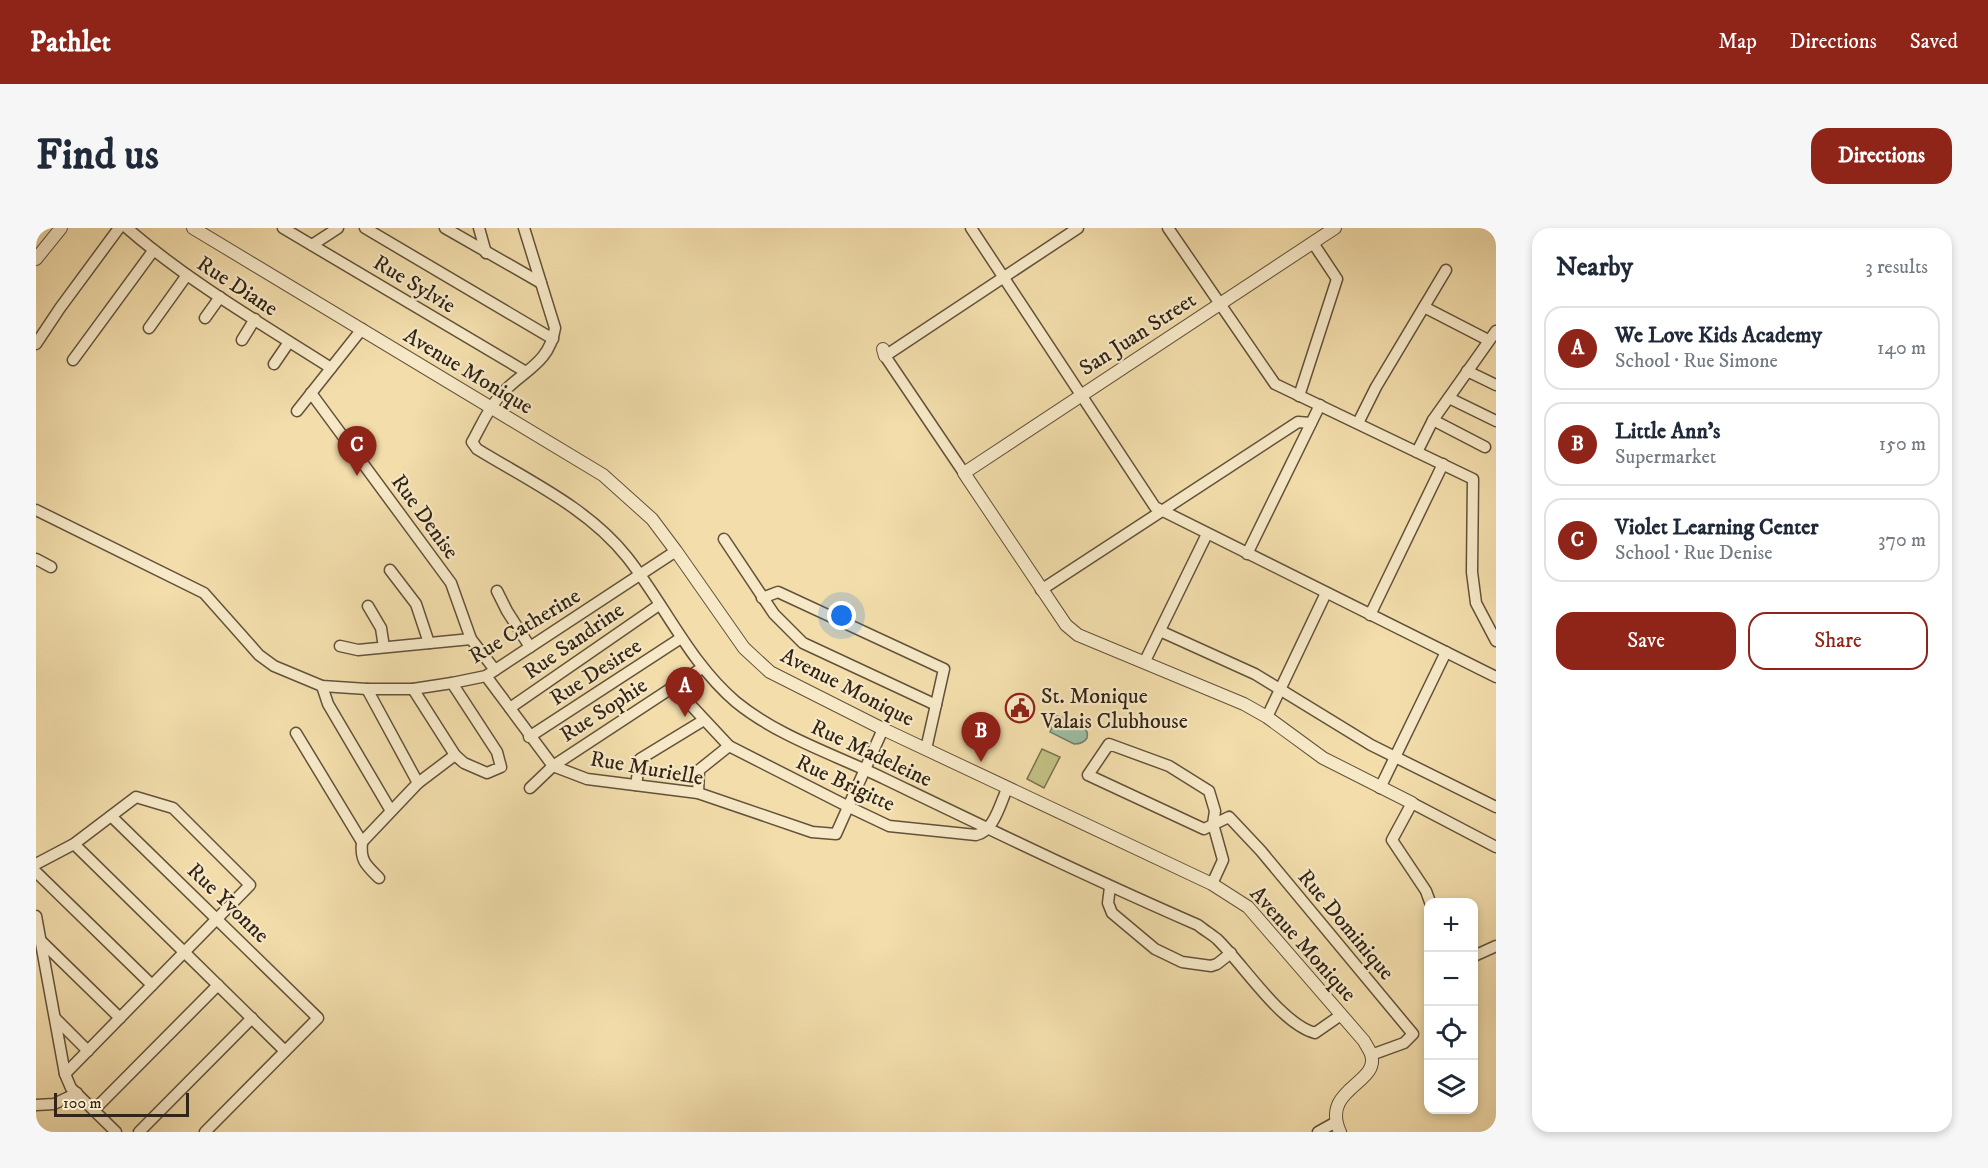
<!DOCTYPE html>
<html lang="en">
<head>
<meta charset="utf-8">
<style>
  :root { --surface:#fff; --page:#f6f6f7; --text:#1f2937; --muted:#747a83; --line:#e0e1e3; --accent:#8f2418 }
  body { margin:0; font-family:"IM FELL DW Pica",serif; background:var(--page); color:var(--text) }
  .controls { position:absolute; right:18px; bottom:18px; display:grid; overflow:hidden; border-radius:12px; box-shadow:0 3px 9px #0003 }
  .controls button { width:54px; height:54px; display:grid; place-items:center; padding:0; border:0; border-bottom:2px solid var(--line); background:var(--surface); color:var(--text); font:30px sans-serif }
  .scale { position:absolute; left:18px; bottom:15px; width:135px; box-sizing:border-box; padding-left:6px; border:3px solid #322416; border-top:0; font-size:16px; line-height:21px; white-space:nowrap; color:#322416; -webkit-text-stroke:4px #f7e9c8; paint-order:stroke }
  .you { position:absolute; left:806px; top:388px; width:21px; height:21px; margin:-15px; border:4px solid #fff; border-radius:50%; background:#1a73e8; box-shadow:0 0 0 9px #1a73e833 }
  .badge { display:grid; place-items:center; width:39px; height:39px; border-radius:50%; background:var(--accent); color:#fff; font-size:20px; font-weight:700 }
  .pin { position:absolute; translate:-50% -50px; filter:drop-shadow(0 2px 3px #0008) }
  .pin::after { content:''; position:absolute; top:32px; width:21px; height:18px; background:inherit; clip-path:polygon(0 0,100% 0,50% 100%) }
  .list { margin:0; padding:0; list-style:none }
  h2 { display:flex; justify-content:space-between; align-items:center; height:78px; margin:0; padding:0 24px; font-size:26px }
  h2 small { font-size:20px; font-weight:400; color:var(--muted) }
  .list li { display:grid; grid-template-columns:39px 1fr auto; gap:18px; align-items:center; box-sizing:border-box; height:84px; margin:0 12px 12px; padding:0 12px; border:2px solid var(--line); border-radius:18px }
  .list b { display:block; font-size:22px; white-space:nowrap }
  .list p { margin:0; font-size:20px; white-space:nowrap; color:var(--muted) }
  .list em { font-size:20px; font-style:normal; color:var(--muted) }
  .actions { display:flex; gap:12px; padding:18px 24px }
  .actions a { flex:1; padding:14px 0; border:2px solid var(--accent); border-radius:18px; text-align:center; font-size:21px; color:var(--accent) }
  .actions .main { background:var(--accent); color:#fff }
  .icon { flex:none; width:33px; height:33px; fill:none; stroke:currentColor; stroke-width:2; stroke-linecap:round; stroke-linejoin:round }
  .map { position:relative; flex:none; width:1460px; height:904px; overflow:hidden; border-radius:18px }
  header { display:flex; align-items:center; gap:36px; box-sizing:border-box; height:84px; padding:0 30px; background:var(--accent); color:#fff }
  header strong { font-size:28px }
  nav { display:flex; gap:33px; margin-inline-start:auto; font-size:21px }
  .intro { display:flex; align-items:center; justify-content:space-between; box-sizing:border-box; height:144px; padding:0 36px }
  h1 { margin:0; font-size:42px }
  .button { padding:15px 27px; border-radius:18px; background:var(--accent); color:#fff; font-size:21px; font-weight:700 }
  main { display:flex; gap:36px; padding:0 36px }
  aside { flex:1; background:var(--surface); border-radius:18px; box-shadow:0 3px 9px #0003 }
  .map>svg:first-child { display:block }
  .green { fill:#c2bf83; stroke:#7a724c; stroke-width:1.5 }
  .water { fill:#9cbda4; stroke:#72806b; stroke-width:1.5 }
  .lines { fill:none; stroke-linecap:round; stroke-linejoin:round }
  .minor-casing { stroke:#62523b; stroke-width:13 }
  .tertiary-casing { stroke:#62523b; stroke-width:14 }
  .minor { stroke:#f7e9c8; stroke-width:10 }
  .tertiary { stroke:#f7e9c8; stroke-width:12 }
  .labels { text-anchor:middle; stroke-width:4.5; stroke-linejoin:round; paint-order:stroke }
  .street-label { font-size:22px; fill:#322416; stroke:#f7e9c8 }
  .poi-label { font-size:22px; fill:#322416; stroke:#f7e9c8; text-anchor:start }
</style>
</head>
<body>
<header>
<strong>Pathlet</strong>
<nav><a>Map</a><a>Directions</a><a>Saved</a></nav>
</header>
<div class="intro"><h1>Find us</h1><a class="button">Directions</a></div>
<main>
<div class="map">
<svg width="1460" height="904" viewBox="0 0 1460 904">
  <rect width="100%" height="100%" fill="#f2ddab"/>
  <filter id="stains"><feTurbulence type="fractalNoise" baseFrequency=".00333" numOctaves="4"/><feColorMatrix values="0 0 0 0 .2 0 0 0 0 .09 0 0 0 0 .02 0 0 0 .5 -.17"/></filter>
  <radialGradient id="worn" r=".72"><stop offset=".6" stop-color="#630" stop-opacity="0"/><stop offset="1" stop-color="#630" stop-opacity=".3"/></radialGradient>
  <path class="green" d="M1006,521L1024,529L1008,560L991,551Z"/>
  <path class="water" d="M1021,488C1029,491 1056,497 1051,510C1048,515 1042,516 1038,516L1014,504Z"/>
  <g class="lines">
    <g class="minor-casing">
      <g id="minor">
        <path d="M91,0C153,54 226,96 295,140"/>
        <path d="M247,0L490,144"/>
        <path d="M329,0L517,111"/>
        <path d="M409,0L505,55"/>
        <path d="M443,0L450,25"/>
        <path d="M488,0L519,100C513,138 484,143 462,170C451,183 444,200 436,214L441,221C493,253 552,280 591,329C629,377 653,434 700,474C743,509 800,527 849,551C953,601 1056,651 1162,697C1168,702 1175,706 1181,711C1207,736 1245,796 1279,805L1305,787"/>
        <path d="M935,0L1119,279L1460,449"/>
        <path d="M1132,0L1239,156L1437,251L1436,344L1440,375L1460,413"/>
        <path d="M276,17L302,0"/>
        <path d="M1388,79L1452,112"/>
        <path d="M169,90L184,69"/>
        <path d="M113,100L151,47"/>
        <path d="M206,112L219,91"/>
        <path d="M0,116L24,80L83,0"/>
        <path d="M37,132L117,23"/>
        <path d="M238,136L253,114"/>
        <path d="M1431,143L1460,157"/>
        <path d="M275,165L415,355L435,411L459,442"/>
        <path d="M1263,168L1301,51L1277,15"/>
        <path d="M1413,170L1460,193"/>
        <path d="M261,183L326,101"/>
        <path d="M1397,192L1449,219"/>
        <path d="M1322,195L1340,159L1410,42"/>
        <path d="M1381,224L1397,192L1460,103"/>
        <path d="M928,245L849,128L1042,0"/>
        <path d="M0,282L168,365L223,427L238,438L286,458L331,461H377L416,455L450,448L640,323"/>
        <path d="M688,311L738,386L767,415L900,477"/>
        <path d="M1211,326L1284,177"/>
        <path d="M0,331L15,339"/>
        <path d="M354,342L380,376L393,415"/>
        <path d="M1005,362L1262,194L1275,195"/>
        <path d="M461,363L471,383L494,419"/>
        <path d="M726,370L742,364L908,441L890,521"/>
        <path d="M332,378L345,400L348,419"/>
        <path d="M1334,387L1407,236"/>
        <path d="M1124,403L1219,446L1335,517L1460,579"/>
        <path d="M304,418L322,422L435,411"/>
        <path d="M1109,433L1171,306"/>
        <path d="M450,448L517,538L551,551L662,565L776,604L800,606L847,501"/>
        <path d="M286,458L292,476L355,583"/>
        <path d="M637,458L693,518L813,579L853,598L940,607C958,603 964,576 971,561"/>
        <path d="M331,461L382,555"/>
        <path d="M377,461L419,527L428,535L451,545L465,539L461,524L416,455"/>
        <path d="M474,480L623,377"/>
        <path d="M1231,489L1290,365"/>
        <path d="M260,505L326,614"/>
        <path d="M493,509L645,410"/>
        <path d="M600,557L604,531L668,492"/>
        <path d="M494,560L517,538L666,440"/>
        <path d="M1344,560L1410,424"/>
        <path d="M662,565L663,542L693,518"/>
        <path d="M75,588L282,790L169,904"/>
        <path d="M326,614L382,555L419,527"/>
        <path d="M326,614C324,633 330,637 343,650"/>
        <path d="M38,616L249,823"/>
        <path d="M0,636L38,616L100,569L137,580L214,657L29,846"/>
        <path d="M0,644L116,757"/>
        <path d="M1176,656L1187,632L1177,596L1179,583L1173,563L1133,538L1073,516L1052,547L1168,601L1193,589L1225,623L1377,806L1368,815L1335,827"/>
        <path d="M1074,659L1072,675L1076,685L1119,721L1146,734L1175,738L1181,736L1195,725"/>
        <path d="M1394,674L1390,663L1356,612L1376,575L1460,619"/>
        <path d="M0,688L29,846L35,860L80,904"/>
        <path d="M4,712L84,790"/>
        <path d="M1438,728L1460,718"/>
        <path d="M20,791L52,823"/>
        <path d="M0,877L18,876L41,865"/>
        <path d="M58,882L182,757"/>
        <path d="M103,904L216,790"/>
        <path d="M1282,904L1300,894"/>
      </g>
    </g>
    <g class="tertiary-casing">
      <g id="tertiary">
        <path d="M157,0L567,247L616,291L640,323L708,420L734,444L847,501L1176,656L1212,679L1328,813C1330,817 1333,821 1335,826C1345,856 1284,860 1304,904"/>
        <path d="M1299,0L928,245L1030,397L1042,407L1208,476L1231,489L1287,530L1376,575"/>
        <path d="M0,31L25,0"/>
        <path d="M847,121L849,128"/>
      </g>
    </g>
    <use href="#minor" class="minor"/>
    <use href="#tertiary" class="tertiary"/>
  </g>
  <defs>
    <g id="civic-ring" transform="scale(1.5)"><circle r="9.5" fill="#f7e9c8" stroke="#8f2418" stroke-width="1.5"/><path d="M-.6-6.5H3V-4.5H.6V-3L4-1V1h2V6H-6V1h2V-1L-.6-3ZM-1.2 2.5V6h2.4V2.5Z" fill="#8f2418"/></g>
  </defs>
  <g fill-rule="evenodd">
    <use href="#civic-ring" x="984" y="480"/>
  </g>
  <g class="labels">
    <g class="street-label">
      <text transform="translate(379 55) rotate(31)" y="8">Rue Sylvie</text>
      <text transform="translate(202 57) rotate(33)" y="8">Rue Diane</text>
      <text transform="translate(1101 105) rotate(-33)" y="8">San Juan Street</text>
      <text transform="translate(433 142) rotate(31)" y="8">Avenue Monique</text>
      <text transform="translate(390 288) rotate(54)" y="8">Rue Denise</text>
      <text transform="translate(488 397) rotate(-31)" y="8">Rue Catherine</text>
      <text transform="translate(537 412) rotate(-35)" y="8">Rue Sandrine</text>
      <text transform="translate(559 443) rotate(-33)" y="8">Rue Desiree</text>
      <text transform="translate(812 458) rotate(27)" y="8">Avenue Monique</text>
      <text transform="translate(567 481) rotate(-33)" y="8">Rue Sophie</text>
      <text transform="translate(836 524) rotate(25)" y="8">Rue Madeleine</text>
      <text transform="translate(611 539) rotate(10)" y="8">Rue Murielle</text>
      <text transform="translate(810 554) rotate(25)" y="8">Rue Brigitte</text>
      <text transform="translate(193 674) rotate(44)" y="8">Rue Yvonne</text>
      <text transform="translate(1311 696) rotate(50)" y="8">Rue Dominique</text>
      <text transform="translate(1268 715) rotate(48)" y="8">Avenue Monique</text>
    </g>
    <g class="poi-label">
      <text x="1005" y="475">St. Monique<tspan x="1005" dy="25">Valais Clubhouse</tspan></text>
    </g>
  </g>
  <rect width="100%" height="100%" filter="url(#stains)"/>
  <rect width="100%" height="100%" fill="url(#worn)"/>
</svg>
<div class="controls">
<button>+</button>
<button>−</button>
<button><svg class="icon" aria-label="locate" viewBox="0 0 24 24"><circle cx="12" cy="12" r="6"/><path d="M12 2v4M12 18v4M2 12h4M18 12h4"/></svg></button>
<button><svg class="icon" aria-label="layers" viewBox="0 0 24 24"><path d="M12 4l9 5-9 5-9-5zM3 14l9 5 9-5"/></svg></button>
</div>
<div class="scale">100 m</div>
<div class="you"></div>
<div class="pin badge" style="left:649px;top:489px">A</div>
<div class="pin badge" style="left:945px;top:534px">B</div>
<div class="pin badge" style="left:321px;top:248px">C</div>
</div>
<aside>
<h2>Nearby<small>3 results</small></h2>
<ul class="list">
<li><span class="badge">A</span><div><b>We Love Kids Academy</b><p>School · Rue Simone</p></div><em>140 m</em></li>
<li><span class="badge">B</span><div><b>Little Ann's</b><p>Supermarket</p></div><em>150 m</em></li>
<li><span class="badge">C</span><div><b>Violet Learning Center</b><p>School · Rue Denise</p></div><em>370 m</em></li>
</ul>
<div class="actions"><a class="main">Save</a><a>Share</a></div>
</aside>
</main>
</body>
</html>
